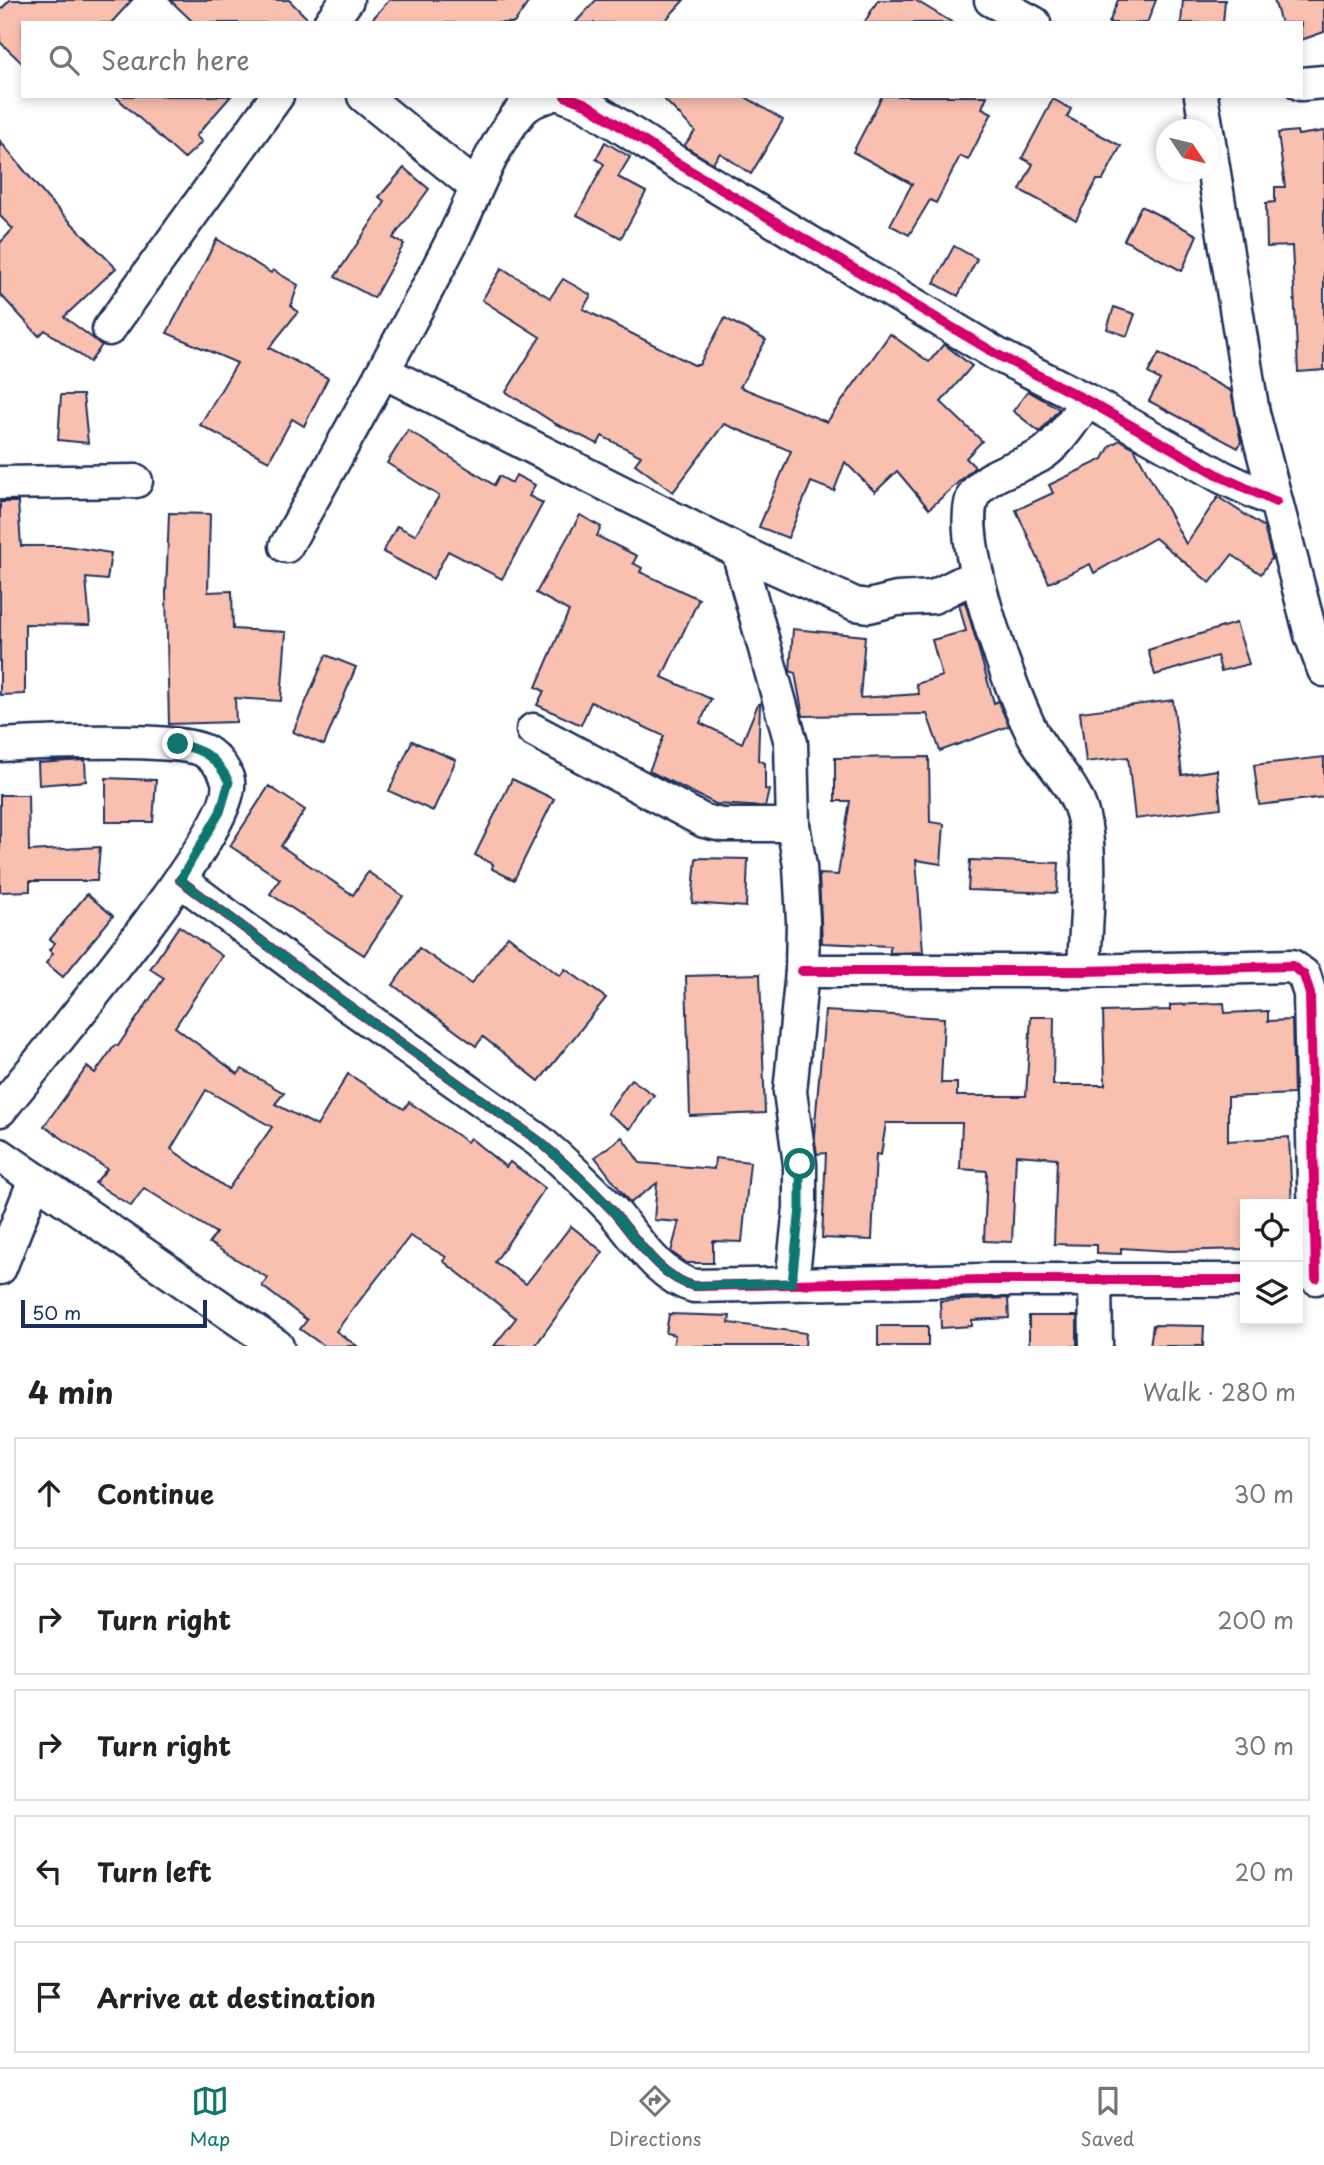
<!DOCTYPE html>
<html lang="en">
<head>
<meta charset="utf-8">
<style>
  :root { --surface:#fff; --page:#f6f6f6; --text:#222; --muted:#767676; --line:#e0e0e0; --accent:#0f766e }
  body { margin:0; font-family:"Playpen Sans",sans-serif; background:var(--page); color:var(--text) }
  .controls { position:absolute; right:21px; bottom:21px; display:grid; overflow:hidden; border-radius:0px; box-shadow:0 4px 10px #0003 }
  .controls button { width:63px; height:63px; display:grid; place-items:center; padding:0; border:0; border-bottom:2px solid var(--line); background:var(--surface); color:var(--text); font:35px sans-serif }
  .compass { position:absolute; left:1156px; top:119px; width:63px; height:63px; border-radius:50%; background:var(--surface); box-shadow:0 4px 10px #0003; rotate:125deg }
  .scale { position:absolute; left:21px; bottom:18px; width:186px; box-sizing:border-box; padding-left:7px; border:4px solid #1b2f5e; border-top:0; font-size:19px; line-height:24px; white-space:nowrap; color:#1b2f5e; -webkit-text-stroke:5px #fff; paint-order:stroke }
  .stop { position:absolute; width:21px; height:21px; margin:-16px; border:5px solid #0f766e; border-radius:50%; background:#fff }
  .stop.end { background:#0f766e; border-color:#fff; box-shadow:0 2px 7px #0008 }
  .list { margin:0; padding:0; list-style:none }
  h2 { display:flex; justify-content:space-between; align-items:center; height:91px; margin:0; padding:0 28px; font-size:30px }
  h2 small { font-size:23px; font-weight:400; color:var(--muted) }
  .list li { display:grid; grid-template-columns:46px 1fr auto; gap:21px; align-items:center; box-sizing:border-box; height:112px; margin:0 14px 14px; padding:0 14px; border:2px solid var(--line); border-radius:0px }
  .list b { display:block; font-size:26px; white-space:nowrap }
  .list em { font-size:23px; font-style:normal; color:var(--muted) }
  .icon { flex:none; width:38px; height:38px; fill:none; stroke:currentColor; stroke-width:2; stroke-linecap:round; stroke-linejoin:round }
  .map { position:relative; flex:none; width:1324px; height:1346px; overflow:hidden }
  .search { position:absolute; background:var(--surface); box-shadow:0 4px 10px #0003; left:21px; right:21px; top:21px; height:77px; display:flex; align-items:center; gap:18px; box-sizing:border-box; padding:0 24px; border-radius:0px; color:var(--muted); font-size:26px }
  .sheet { height:721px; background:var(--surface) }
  nav { display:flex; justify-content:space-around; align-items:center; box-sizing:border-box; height:98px; border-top:2px solid var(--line); background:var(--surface); font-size:19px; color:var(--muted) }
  nav a { display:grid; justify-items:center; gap:4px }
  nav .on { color:var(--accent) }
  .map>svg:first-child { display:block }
  .building { fill:#f9c0b0; stroke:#1b2f5e; stroke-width:2; fill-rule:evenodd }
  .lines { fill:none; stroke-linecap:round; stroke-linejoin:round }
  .minor-casing { stroke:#1b2f5e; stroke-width:37 }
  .minor { stroke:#fff; stroke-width:32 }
  .cycleway-casing { stroke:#fff; stroke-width:15 }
  .cycleway { stroke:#d6006c; stroke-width:10 }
  .route { stroke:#0f766e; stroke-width:9 }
</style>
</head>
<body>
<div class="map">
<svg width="1324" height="1346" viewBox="0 0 1324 1346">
  <rect width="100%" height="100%" fill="#fff"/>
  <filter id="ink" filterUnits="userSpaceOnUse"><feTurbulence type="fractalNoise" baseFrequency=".0143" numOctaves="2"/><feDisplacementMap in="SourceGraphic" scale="14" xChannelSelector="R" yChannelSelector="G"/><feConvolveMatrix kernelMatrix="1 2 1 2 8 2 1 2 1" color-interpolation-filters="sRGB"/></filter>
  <g filter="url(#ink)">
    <g class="building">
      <path d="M10,0H132L111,23H23V64L0,42V10Z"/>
      <path d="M170,0H289L312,23H194Z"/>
      <path d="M389,0H530L514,23H369Z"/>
      <path d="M596,0H684L663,23H575Z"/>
      <path d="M878,0H915L953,23H864Z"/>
      <path d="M1118,0H1156L1147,23H1109Z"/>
      <path d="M1183,0H1225L1223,23H1181Z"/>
      <path d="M1274,0H1324V32L1301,40V23H1281Z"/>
      <path d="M115,96H231L196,136L202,142L184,159Z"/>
      <path d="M661,96H744L783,120L751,174L720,153L713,163L684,146L695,131Z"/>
      <path d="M882,96H987L982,108L992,113L968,160L960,156L936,203L930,200L909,235L890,225L912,184L853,152Z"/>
      <path d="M1053,99L1071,109L1067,117L1121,146L1103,180H1097L1076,220L1020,190L1033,164L1022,158Z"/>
      <path d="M1297,131L1298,135L1324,131V370L1298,372L1292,246L1267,247L1266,203L1275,202V187H1285L1278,133Z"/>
      <path d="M0,141L47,198L116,268L64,317L102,345L90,362L45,330L39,336L0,294V243L13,229L0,216Z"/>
      <path d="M605,142L630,157L618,177L646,192L621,238L577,215L604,164L596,159Z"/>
      <path d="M404,168L429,189L393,238L404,244L374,298L335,277L385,202L379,197Z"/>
      <path d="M1141,206L1197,235L1182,271L1124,240Z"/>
      <path d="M217,239L271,273L273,270L298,285L291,306L298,312L269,348L328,378L304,426L292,419L269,461L200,425L237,363L167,333Z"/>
      <path d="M954,246L977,259L958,296L934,283Z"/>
      <path d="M502,268L550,298L563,279L591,295L583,309L694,365H699L725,318L766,340L740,387L827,422L890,334L929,362L944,344L972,366L941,402L982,441L966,458L975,467L929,509L897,471L875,492L845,462L834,491L811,482L788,538L759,527L791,451L724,424L673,492L635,464L641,456L602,436L598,444L556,424L506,392L540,337L482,300Z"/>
      <path d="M1114,307L1135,314L1127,336L1107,329Z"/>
      <path d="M1159,353L1231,391L1241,442L1238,448L1149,401L1160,380L1148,373Z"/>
      <path d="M1028,391L1059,409L1040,432L1013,411Z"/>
      <path d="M61,395H83L88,443L58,440Z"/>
      <path d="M408,430L494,485L499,476L512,483L516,475L535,485L529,496L543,503L502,579L448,551L433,579L383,552L397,526L415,535L439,496L387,463Z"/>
      <path d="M1120,440L1134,448L1186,544L1218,497L1264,527L1272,558L1261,574L1232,555L1210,583L1155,538L1094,573L1090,564L1049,583L1016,510L1053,493L1049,485L1103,459L1110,446Z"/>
      <path d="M0,502H18L21,546H66L111,553L107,580L86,578L90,625L25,624V694L0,695Z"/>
      <path d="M169,513L210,514L208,592L232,591L233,629L286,632L281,701L235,698L236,722L169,724L166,593Z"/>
      <path d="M580,515L601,527L597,536L637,556L633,563L642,568L640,572L699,599L662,677L711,699L700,723L742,743L758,704H760L758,760L765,763V789L769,790L765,807L716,804L649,771L664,736L591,702L581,725L537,705L544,691L536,687L569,611L536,593Z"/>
      <path d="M965,602L994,703L998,701L1009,726L940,751L927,714L803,716L795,673L790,671L793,629L865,636L860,698L919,694L916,684L942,676L932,640L966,631L959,604Z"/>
      <path d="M1236,623L1249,664L1221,671L1217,656L1155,675L1148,650Z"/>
      <path d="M326,655L356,667L324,745L293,732Z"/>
      <path d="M1173,700L1182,775L1217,770L1221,808L1135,819L1128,757L1086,762L1080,712Z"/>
      <path d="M412,741L456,760L433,811L389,791Z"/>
      <path d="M929,757L930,822L944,824L941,864L916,860L923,952L890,953V946L822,943L819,874L838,875L850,801H835V758Z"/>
      <path d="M1324,757V797L1259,805L1254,765Z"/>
      <path d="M85,760L86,781L39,785L38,763Z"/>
      <path d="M106,778L156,780L153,822H106Z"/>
      <path d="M512,779L554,799L514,880L492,869L493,864L475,855Z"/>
      <path d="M269,786L305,810L281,846L353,895L368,872L403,896L364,955L270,894L280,879L230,846Z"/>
      <path d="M0,795H28L29,851L100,847L97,881H30V891L0,892Z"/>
      <path d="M696,858L748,859L746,907L692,903Z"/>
      <path d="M970,860L1059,863L1057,893L968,890Z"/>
      <path d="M87,894L113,916L63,977L46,963L53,953L49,950L55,943L50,939Z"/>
      <path d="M179,926L222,956L175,1027L238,1074L242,1069L284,1093L275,1104L317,1126L348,1074L404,1109L409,1102L467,1142L470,1138L506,1167L510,1162L545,1188L495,1262L526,1284L571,1226L603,1252L535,1346H494L516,1318L443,1261L446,1257L410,1236L336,1331L357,1346H324L300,1329L307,1320L262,1286L268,1278L209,1243L216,1233L144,1188L131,1206L95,1183L107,1169L44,1126L87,1067L95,1073L115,1045L118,1046L164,978L150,969ZM206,1090L272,1127L228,1189L171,1149Z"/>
      <path d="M508,936L560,976L565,969L606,998L539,1081L483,1037L476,1046L393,985L419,948L471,984Z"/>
      <path d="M760,974L765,1113L690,1116L686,976Z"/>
      <path d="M1224,1003L1225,1013L1268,1011V1021L1292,1020L1294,1094L1228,1097V1141L1289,1137L1292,1204H1245V1249L1170,1251L1121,1248V1254L1097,1253V1245L1054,1244L1057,1158L1016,1155L1012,1242L984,1241L987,1171L960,1169L962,1123H886L881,1155L876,1154L872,1240L822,1238L826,1153L817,1154L814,1135L825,1011L944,1018L941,1083H957V1096H1026L1031,1017H1054L1053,1085H1105L1103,1012L1170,1010V1005Z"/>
      <path d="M631,1079L654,1095L630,1129L607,1113Z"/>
      <path d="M622,1137L640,1163L714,1169L715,1158L750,1162L742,1242L713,1241V1263H687L671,1252L679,1222L654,1220L657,1183L630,1203L595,1157Z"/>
      <path d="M1008,1298L1009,1318L972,1320V1326L941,1328L940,1301Z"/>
      <path d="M669,1314L730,1316L729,1323L806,1333L805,1346H673L675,1335L666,1333Z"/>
      <rect x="1029" y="1316" width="48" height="30"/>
      <path d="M1153,1325L1204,1326L1203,1346H1150Z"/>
      <rect x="878" y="1326" width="50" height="20"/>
    </g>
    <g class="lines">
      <g class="minor-casing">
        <g id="minor">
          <path d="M991,0L1034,23"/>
          <path d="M330,23L347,0"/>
          <path d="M1301,84L1324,82"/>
          <path d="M364,96L476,187"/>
          <path d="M565,96L586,104L674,161L998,355L1088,401L1222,477L1276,502"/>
          <path d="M1201,96L1207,130"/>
          <path d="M1208,136L1253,413L1311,635L1324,670"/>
          <path d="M109,329L277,96"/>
          <path d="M384,372L738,551L855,604L869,606L897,599L933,597L977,575"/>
          <path d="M0,483L136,481"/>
          <path d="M286,546C342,447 397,348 449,247C473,202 488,150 521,111C527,104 538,98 548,96"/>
          <path d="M738,551L791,743L793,825L800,866L803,921L802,971L790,1092L800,1164V1208L792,1283"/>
          <path d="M533,730L704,821L722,825H793"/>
          <path d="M0,745C35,743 183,736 206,752C215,758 225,769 228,781C237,829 38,1062 0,1110"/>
          <path d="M180,880L338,998L539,1141C565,1163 588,1185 611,1209C635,1236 658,1277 694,1286L985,1280H1245"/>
          <path d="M802,971H1084L1292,966L1304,975L1310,994L1316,1278"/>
          <path d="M1084,971C1085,927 1095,847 1080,807C1070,780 1048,761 1034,736C1013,698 950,529 975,493C992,470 1023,468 1044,453C1061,441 1075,416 1088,401"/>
          <path d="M0,1155L277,1346"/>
          <path d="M0,1268L35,1179"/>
          <path d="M1095,1279L1096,1346"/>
        </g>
      </g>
      <use href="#minor" class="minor"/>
      <g class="cycleway-casing">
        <g id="cycleway">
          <path d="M565,96L586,104L674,161L998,355L1088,401L1222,477L1276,502"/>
          <path d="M180,880L338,998L539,1141C565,1163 588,1185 611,1209C635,1236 658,1277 694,1286L985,1280H1245"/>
          <path d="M802,971H1084L1292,966L1304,975L1310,994L1316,1278"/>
        </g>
      </g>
      <use href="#cycleway" class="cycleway"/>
    </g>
  </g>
  <g class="lines" filter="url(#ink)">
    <path class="route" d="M178,744C204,750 217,758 229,782L220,812L180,880L338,998L539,1141C565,1163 588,1185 611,1209C635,1236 658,1277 694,1286L792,1283L800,1208V1164"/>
  </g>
</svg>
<div class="controls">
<button><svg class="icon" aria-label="locate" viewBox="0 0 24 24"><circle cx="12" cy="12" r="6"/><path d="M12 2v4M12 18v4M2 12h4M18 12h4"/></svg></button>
<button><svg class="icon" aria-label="layers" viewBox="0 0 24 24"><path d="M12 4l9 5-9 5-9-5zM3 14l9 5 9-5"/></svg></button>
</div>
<svg class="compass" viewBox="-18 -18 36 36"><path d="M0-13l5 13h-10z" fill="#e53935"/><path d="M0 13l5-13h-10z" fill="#767676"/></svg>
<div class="scale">50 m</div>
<div class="stop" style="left:800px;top:1164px"></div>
<div class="stop end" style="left:178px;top:744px"></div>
<div class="search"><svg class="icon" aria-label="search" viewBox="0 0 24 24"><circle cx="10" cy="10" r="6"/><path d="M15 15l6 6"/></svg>Search here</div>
</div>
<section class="sheet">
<h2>4 min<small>Walk · 280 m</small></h2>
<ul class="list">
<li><svg class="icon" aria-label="ahead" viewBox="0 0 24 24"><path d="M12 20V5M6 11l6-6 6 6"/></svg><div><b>Continue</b></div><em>30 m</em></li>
<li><svg class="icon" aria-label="right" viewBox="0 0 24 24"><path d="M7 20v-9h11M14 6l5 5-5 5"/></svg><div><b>Turn right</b></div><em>200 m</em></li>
<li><svg class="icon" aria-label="right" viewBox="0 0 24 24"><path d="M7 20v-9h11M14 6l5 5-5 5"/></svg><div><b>Turn right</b></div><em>30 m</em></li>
<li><svg class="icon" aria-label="left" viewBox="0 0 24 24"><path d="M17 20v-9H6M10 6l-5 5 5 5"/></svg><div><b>Turn left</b></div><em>20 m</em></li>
<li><svg class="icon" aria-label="arrive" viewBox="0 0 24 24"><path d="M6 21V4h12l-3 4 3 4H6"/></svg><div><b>Arrive at destination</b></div></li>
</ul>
</section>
<nav>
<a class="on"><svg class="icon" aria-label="map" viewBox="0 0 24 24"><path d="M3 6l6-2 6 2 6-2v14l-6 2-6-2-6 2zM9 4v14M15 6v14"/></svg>Map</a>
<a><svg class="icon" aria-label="directions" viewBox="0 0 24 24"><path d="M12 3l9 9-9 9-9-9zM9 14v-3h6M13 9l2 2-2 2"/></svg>Directions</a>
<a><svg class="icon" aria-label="saved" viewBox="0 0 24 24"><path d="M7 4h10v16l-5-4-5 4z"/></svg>Saved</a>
</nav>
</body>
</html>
